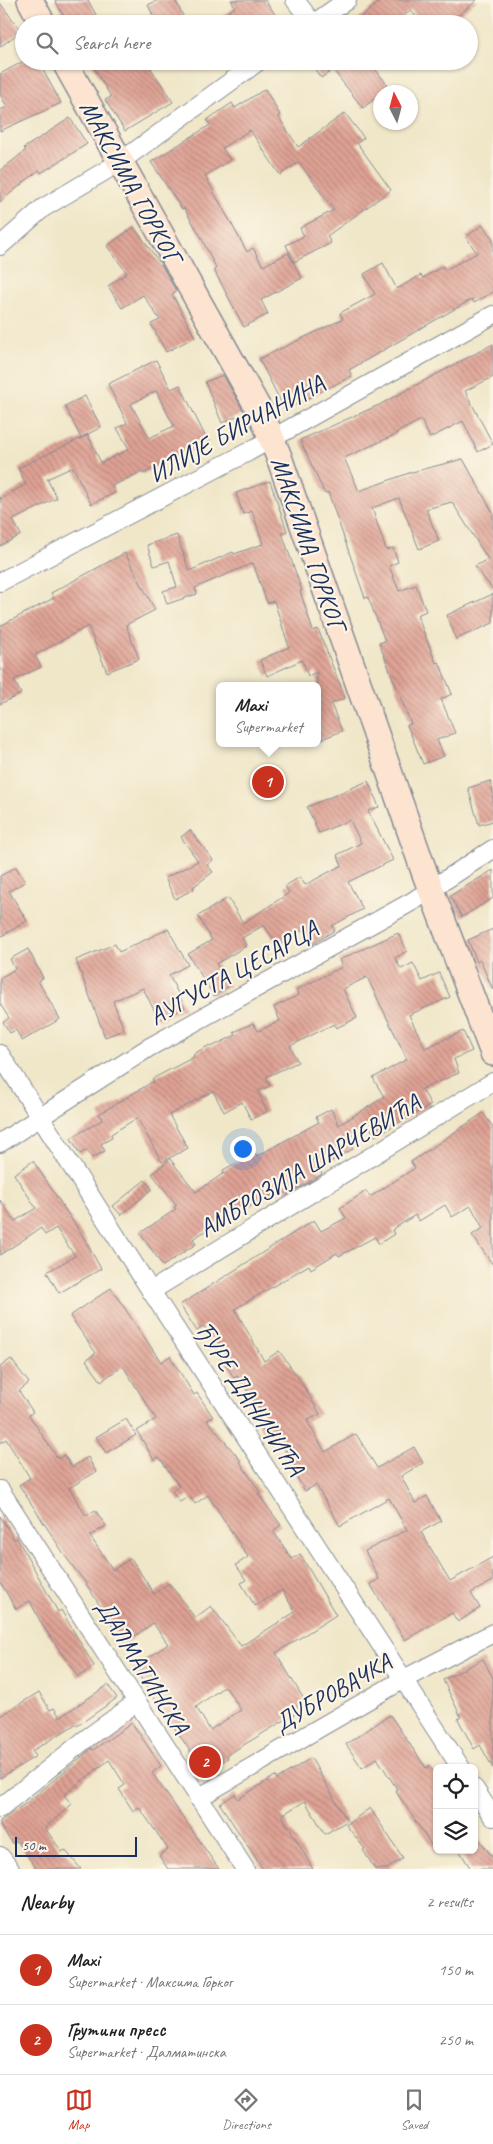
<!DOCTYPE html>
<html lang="en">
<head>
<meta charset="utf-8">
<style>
  :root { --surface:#fff; --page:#f6f6f6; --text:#222; --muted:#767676; --line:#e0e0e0; --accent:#c8321e }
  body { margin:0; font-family:Caveat,sans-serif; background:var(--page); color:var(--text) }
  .controls { position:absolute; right:15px; bottom:15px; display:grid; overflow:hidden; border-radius:8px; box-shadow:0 1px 4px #0004 }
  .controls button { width:45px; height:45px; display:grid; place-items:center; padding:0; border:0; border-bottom:1px solid var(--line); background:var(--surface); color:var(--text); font:25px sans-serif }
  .compass { position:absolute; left:373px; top:85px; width:45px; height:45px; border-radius:50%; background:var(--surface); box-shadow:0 1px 4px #0004; rotate:354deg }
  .scale { position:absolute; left:15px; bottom:12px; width:122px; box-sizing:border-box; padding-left:5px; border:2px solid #1b2f5e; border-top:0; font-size:14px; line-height:18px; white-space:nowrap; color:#1b2f5e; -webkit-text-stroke:4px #fcf5e5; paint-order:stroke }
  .you { position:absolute; left:242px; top:1148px; width:18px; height:18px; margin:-12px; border:4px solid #fff; border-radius:50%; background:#1a73e8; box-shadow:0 0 0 8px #1a73e833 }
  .badge { display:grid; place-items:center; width:32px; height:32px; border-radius:50%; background:var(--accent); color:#fff; font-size:16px; font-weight:700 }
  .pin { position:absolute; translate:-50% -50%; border:2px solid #fff; box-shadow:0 1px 5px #0006 }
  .popup { position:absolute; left:216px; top:682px; width:105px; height:65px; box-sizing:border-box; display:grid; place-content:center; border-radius:8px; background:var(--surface); filter:drop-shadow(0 1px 4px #0005); font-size:16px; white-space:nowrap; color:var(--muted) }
  .popup b { font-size:19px; color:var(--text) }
  .popup::after { content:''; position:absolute; left:50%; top:100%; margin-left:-10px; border:10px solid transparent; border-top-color:var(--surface) }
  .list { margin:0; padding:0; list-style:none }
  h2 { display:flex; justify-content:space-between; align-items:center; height:65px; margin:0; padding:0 20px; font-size:21px }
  h2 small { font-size:16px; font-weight:400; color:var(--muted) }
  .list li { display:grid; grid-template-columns:32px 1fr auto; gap:15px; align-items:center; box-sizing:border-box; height:70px; padding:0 20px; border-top:1px solid var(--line) }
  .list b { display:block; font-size:19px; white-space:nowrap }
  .list p { margin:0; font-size:16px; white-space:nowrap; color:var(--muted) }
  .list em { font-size:16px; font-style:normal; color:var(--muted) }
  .icon { flex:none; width:28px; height:28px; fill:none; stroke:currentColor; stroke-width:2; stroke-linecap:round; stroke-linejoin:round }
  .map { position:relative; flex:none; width:493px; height:1869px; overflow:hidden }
  .search { position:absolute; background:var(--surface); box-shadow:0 1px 4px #0004; left:15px; right:15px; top:15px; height:55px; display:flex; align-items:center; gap:12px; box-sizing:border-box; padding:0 18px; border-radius:28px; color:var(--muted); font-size:19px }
  .sheet { height:205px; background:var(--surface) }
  nav { display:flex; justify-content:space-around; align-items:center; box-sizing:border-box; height:70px; border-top:1px solid var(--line); background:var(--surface); font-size:14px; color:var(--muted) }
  nav a { display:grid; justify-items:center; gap:2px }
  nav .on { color:var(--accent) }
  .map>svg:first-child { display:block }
  .building { fill:url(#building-back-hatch); fill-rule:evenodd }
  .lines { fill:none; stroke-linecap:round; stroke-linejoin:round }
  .street-casing { stroke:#868b94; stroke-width:20 }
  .secondary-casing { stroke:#868b94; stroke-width:28 }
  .street { stroke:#fff; stroke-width:18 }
  .secondary { stroke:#fde4d1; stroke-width:25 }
  .labels { text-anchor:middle; stroke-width:4.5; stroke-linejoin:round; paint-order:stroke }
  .street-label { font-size:25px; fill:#1b2f5e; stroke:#fcf5e5 }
</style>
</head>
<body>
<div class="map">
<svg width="493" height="1869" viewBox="0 0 493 1869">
  <defs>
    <pattern id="building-back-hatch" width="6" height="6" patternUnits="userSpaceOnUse" patternTransform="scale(1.25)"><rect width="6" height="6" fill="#dfa294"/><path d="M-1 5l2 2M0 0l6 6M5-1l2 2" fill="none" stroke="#b4847c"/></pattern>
  </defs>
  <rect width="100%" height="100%" fill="#fcf5e5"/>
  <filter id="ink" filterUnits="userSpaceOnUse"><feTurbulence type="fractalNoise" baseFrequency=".02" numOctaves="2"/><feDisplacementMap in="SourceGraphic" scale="10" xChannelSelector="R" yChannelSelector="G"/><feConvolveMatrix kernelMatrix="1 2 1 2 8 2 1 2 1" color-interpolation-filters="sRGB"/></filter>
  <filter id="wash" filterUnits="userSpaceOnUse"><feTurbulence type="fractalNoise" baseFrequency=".0096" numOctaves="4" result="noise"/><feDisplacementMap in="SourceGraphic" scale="20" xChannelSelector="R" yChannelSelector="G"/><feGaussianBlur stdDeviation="1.12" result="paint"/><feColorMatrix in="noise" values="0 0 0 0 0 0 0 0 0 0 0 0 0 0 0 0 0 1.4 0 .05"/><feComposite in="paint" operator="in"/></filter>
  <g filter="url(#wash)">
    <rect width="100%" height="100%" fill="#f0e7c9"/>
    <g id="blocks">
      <g class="building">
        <path d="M55,0H88L101,24H68Z"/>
        <path d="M158,0H175L187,24H157L148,5Z"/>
        <path d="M231,0H265L282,24H209L235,7Z"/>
        <path d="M382,0H477L448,24H421L411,10L394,24H352Z"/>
        <path d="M0,3L21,31L0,47Z"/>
        <path d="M24,61H38L61,103L0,131V110L7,107L0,94V74Z"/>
        <path d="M90,61H146L173,102L125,131L105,100L111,97Z"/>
        <path d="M309,61H369L389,87L363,108L333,70L321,78Z"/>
        <path d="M265,89L280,115L278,116L298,147L345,113L364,138L357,143L391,190L327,236L331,243L294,262L286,245L304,236L300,228L334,210L299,162L280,175L250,130L222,148L230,160L205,176L247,252L253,248L263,266L288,253L302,278L261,300L268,314L244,327L214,270L216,268L201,237L184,208L182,209L151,162L210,125L207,120L232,103L235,108Z"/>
        <path d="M70,118L87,144L41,173L39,170L0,202V171L26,150L24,148Z"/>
        <path d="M482,225L493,239V292L474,303L472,299L349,370L352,376L285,410L259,359L343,319L340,313L375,294L364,274L383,263L397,289L421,275L423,278L443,266L445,270L477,253L466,237Z"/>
        <path d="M134,227L162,266L176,291L172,294L195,337L166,352L151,324L160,320L143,295L122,308L108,286L127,273L107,246Z"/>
        <path d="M493,344V377L465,391L493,444L478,452L463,421L430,438L421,420L396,433L397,434L344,458L359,491L412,472L463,459L493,513V590L475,566L488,559L452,502L426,509L439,541L419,549L399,498L372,508L386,550L393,548L398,562L389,566L399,591L416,585L426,611L417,615L436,663L439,662L452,694L441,699L455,733L437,740L444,756L423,764L407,725L411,724L379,643L385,641L368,597L365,598L328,492L325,494L300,440L379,405Z"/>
        <path d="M156,360L171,389L180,385L208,442L176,458L175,457L143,474L141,472L112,486L115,493L91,504L73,467L47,479L57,498L13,520L21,535L0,546V497L1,499L26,484L18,468L88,435L101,463L129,449L117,428L127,423L108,384ZM156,391L174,426L149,438L131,404Z"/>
        <path d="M223,375L245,413L222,423L205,382Z"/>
        <path d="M85,396L101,427L81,438L65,406Z"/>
        <path d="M270,481L287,531L282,533L302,591H300L313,631L318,629L345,698L331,704L342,731L317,741V672L308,676L302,660L267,676L260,660L289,647L274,601L267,603L253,563L195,588L197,594L167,604L163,591L177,587L169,561L154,566L147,545L177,535L189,571L233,552L234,554L263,544L252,511L243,514L236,493Z"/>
        <path d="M125,553L155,610L126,625L139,659L107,672L88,626L35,655L41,667L14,680L21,694L0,704V626L54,598L51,593Z"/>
        <path d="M493,594V623L456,639L447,615Z"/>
        <path d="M368,781L379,807L368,811L393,860L348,882L363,909L332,926L335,930L311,945L302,930L278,946L264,925L242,938L246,946L216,964L229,986L214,996L188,954L212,940L198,916L228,898L243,923L289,893L285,886L300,877L305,885L342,865L337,855L361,843L350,820L319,833L307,807Z"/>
        <path d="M490,781L493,792V821L479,825L468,788Z"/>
        <path d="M190,830L213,860L207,865L213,872L193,887L194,889L175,899L165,878L198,861L181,837Z"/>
        <path d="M16,867L25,882L9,891L27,921L0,937V876Z"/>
        <path d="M493,870V898L462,917L450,896Z"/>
        <path d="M168,929L188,965L169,975L185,1008L159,1020L143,988L113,1001L124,1030L105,1037L76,960L115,944L119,952Z"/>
        <path d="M493,929V990L480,960L477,962L468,940Z"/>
        <path d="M398,933L407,951L395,958L401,969L413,963L422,981L439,973L450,997L409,1015L425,1048L463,1031L472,1051L454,1059L459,1073L422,1089L431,1105L375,1136L369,1125L347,1139L353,1149L318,1168L322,1174L287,1195L283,1189L244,1209L242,1206L193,1239L196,1244L163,1266L140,1233L176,1209L174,1207L177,1205L152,1174L170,1159L196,1192L224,1173L223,1170L255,1153L257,1156L319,1122L316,1117L331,1109L339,1125L384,1097L373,1078L407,1059L367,977L343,989L357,1018L336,1028L334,1024L290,1046L298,1062L266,1077L270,1086L258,1091L267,1112L251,1119L242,1102L224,1112L213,1091L169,1115L188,1148L162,1162L137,1118L111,1134L112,1138L101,1144L105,1151L92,1158L87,1150L80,1154L71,1138L102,1120L99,1114L154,1081L152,1079L194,1057L193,1054L210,1045L211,1047L236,1035L234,1032L253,1023L258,1031L280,1021L274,1007L299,995L296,990L342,967L339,960Z"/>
        <path d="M28,949L43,978L38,981L60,1019L22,1041L16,1030L10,1033L3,1022L9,1018L0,1004V978L15,969L10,959Z"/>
        <path d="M483,1113L493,1127V1265L472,1235L483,1228L471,1206L452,1217L445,1205L419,1221L415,1215L392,1230L394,1234L379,1244L375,1237L339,1256L337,1253L311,1269L309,1265L235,1309L264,1361L279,1351L300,1380L320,1414L307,1421L325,1452L356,1434L377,1468L414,1447L423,1463L401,1476L415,1503L427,1496L441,1521L421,1532L450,1581L493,1557V1581L471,1593L480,1608L458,1622L452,1613L405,1640L370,1584L379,1579L365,1551L407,1530L389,1498L340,1526L316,1485L305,1491L293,1471L296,1469L278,1438L270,1443L257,1421L265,1416L237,1376L234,1378L204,1326L197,1331L180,1305L314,1220L321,1231L346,1218L340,1208L366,1191L370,1197L415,1168L411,1162Z"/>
        <path d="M33,1161L84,1238L101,1269L59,1293L47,1272L75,1256L56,1228L45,1235L41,1228L0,1255V1200L15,1221L36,1208L14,1174Z"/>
        <path d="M145,1180L152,1189L121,1215L113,1206Z"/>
        <path d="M111,1288L161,1362L170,1356L194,1395L197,1393L213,1417L207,1420L241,1461L240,1462L260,1492L258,1494L281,1525L273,1531L292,1559L300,1554L336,1615L276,1653L308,1706L227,1755L228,1758L205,1773L134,1668L168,1644L153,1623L124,1644L85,1582L68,1560L19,1485L30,1478L6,1439L0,1443V1367L11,1359L29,1383L19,1391L33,1412L29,1415L58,1459L64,1455L72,1467L88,1457L96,1472L69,1488L86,1516L95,1510L106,1526L90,1536L113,1570L131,1558L154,1594L169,1583L195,1618L211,1606L241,1646L295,1612L282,1590L255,1606L241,1583L246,1580L236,1565L248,1557L208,1495L195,1504L189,1496L180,1502L172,1491L179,1486L159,1457L154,1460L137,1431L156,1419L123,1366L101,1381L86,1360L96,1353L70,1316ZM225,1686L241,1710L210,1730L196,1707Z"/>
        <path d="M126,1419L136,1435L106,1453L96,1437Z"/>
        <path d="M0,1516L14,1539L17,1538L58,1612L61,1610L94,1666L78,1677L41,1623L30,1601L16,1609L0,1582Z"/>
        <path d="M483,1659L493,1678V1768L480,1745L474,1749L458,1719L461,1717L443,1680Z"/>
        <path d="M108,1685L117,1698L77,1726L76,1724L32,1751L36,1756L0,1778V1716L39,1692L50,1710L54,1708L60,1717Z"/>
        <path d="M390,1715L426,1768L429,1766L437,1776V1854L395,1790L397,1789L377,1758L362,1768L346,1744Z"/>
        <path d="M132,1723L161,1766L152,1773L219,1869H168L159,1856L168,1849L139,1807L133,1811L119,1789L125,1785L109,1760L64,1795L72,1804L45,1828L62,1852L65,1850L81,1869H37L17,1841L13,1844L0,1826V1821L29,1801L92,1748L93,1750Z"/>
        <path d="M311,1758L347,1821L325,1834L305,1801L282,1815L313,1869H263L220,1804L235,1794L238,1799L275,1776L277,1779Z"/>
        <path d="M370,1808L403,1858L387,1869H375L363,1850L365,1849L346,1825Z"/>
        <path d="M474,1832L493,1858V1869H471L459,1850H474Z"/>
      </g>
    </g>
  </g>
  <g filter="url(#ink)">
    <use href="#blocks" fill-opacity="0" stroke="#868b94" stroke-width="1"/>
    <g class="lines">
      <g class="street-casing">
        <g id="street">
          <path d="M295,0L313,24"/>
          <path d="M313,24L347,0"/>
          <path d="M0,246L43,208L120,162L259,61"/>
          <path d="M0,582L248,452L493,315"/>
          <path d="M0,1054L151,1291L461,1768"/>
          <path d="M0,1143L148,1048L413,901L493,849"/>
          <path d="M151,1291L493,1082"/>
          <path d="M0,1490L245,1869"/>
          <path d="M474,1788L493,1817"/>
          <path d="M198,1798L404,1679L493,1633"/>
          <path d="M0,1808L87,1738L137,1702"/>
          <path d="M0,1856L10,1869"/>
        </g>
      </g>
      <g class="secondary-casing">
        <g id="secondary">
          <path d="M30,0L43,24"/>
          <path d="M64,61L262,415L279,457L425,874L493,1053"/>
        </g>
      </g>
      <use href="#street" class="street"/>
      <use href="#secondary" class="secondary"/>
    </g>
  </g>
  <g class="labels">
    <g class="street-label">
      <text transform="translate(131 181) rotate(61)" y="9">МАКСИМА ГОРКОГ</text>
      <text transform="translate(236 428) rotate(-29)" y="9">ИЛИЈЕ БИРЧАНИНА</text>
      <text transform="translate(309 543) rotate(71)" y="9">МАКСИМА ГОРКОГ</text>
      <text transform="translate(233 972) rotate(-29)" y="9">АУГУСТА ЦЕСАРЦА</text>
      <text transform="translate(309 1165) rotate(-31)" y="9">АМБРОЗИЈА ШАРЧЕВИЋА</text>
      <text transform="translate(250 1398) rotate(57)" y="9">ЂУРЕ ДАНИЧИЋА</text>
      <text transform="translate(143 1666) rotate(58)" y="9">ДАЛМАТИНСКА</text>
      <text transform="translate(332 1692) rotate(-30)" y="9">ДУБРОВАЧКА</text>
    </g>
  </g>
</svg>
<div class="controls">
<button><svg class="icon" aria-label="locate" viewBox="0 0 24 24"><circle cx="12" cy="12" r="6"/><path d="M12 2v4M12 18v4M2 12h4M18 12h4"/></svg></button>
<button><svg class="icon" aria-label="layers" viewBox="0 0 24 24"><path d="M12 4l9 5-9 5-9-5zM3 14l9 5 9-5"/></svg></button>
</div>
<svg class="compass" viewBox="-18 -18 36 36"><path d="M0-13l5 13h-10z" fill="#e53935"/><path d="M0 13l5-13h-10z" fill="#767676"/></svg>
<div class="scale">50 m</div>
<div class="you"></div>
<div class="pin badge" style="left:268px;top:782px">1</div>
<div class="popup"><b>Maxi</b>Supermarket</div>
<div class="pin badge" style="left:205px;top:1762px">2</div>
<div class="search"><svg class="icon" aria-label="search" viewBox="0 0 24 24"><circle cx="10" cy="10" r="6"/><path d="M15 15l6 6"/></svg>Search here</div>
</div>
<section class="sheet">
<h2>Nearby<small>2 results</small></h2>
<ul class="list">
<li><span class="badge">1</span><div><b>Maxi</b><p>Supermarket · Максима Горког</p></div><em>150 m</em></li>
<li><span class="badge">2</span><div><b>Грутини пресс</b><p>Supermarket · Далматинска</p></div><em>250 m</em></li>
</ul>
</section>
<nav>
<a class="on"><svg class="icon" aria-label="map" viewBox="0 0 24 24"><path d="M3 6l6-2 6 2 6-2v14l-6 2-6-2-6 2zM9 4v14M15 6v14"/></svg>Map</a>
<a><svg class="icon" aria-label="directions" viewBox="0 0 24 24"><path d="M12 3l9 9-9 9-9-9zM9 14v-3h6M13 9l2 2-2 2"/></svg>Directions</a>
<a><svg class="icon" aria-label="saved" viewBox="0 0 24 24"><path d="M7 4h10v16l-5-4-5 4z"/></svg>Saved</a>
</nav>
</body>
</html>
